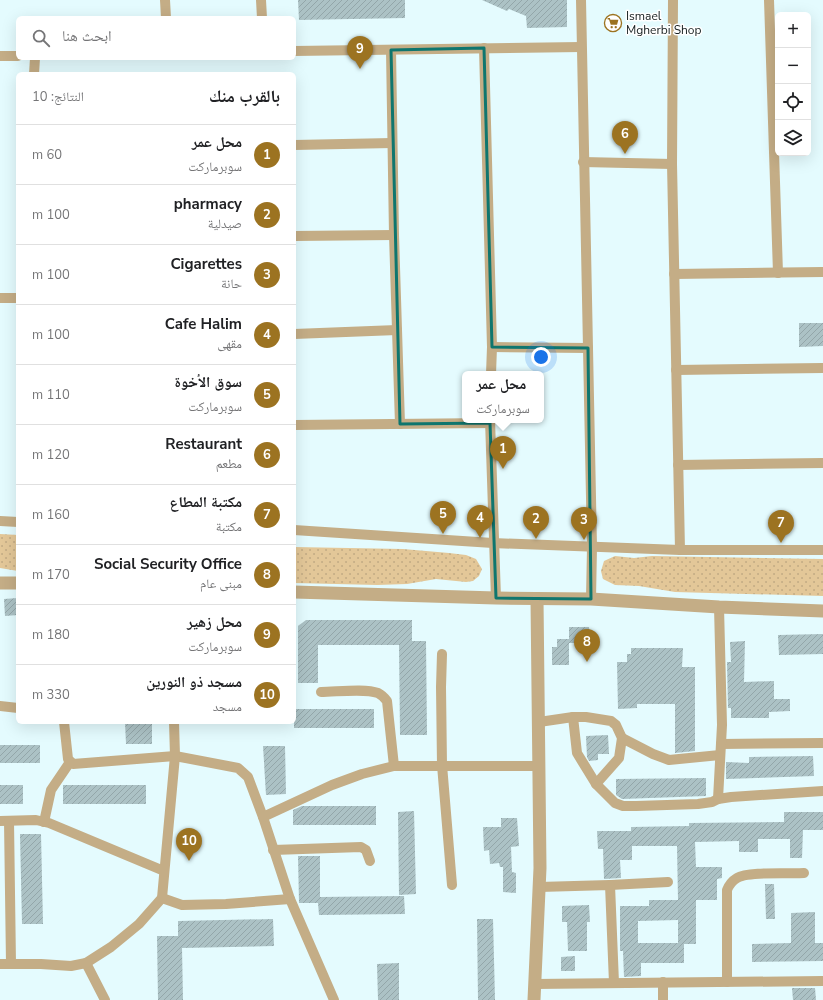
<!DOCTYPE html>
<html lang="ar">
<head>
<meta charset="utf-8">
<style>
  :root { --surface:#fff; --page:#f6f6f6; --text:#202124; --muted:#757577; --line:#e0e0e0; --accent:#9c7321 }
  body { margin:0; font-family:"Nunito Sans","Noto Naskh Arabic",sans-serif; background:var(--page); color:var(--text); direction:rtl }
  .controls { position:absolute; right:12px; top:12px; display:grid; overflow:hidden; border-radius:6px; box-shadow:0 4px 16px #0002 }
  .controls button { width:36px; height:36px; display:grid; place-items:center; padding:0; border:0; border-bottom:1px solid var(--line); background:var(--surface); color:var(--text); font:20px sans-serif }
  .you { position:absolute; left:541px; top:357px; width:14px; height:14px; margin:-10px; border:3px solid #fff; border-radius:50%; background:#1a73e8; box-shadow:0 0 0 6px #1a73e833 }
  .badge { display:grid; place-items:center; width:26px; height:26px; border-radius:50%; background:var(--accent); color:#fff; font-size:13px; font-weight:700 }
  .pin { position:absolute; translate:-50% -33px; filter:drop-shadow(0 1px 2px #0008) }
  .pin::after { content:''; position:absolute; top:21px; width:14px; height:12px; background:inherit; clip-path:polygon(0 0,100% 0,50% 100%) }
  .popup { position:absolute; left:462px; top:371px; width:82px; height:52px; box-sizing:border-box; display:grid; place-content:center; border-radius:6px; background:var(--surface); filter:drop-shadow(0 1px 3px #0005); font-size:13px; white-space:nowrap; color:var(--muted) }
  .popup b { font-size:15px; color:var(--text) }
  .popup::after { content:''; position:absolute; left:50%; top:100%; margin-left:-8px; border:8px solid transparent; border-top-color:var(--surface) }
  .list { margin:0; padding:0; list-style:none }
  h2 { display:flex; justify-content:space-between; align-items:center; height:52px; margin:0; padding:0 16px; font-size:17px }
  h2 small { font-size:13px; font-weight:400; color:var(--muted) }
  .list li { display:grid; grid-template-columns:26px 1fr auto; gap:12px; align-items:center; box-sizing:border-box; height:60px; padding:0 16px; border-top:1px solid var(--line) }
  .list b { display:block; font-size:15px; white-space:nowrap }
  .list p { margin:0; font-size:13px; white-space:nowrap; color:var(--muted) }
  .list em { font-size:13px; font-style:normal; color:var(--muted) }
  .icon { flex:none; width:22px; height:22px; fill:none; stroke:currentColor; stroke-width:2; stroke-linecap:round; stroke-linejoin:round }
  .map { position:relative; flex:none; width:823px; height:1000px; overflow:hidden; direction:ltr }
  .search { position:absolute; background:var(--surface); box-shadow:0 4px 16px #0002; left:16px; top:16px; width:280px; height:44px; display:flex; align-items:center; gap:10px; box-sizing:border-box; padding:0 14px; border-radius:6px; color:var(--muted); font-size:15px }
  .panel { position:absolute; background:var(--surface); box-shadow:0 4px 16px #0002; left:16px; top:72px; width:280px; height:652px; border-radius:6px; direction:rtl }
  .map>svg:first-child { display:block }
  .green { fill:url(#green-dots) }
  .building { fill:url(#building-hatch); fill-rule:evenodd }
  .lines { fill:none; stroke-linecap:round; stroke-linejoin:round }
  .minor { stroke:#c4ad86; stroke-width:10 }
  .tertiary { stroke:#c4ad86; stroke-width:13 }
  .marked { fill:none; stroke:#0f766e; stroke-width:3; stroke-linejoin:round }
  .labels { text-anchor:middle; stroke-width:3; stroke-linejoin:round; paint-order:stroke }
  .poi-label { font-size:12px; fill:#161f20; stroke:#fff; text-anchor:start }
</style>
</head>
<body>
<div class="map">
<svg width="823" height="1000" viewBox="0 0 823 1000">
  <defs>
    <pattern id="green-dots" width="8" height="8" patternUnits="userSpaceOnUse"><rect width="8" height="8" fill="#e3c798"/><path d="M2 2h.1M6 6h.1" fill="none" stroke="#c2aa83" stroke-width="1.8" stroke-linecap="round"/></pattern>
    <pattern id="building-hatch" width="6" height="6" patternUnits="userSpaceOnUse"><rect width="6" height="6" fill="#acc2c5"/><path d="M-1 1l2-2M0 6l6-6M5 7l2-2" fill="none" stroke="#93a6a9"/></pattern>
  </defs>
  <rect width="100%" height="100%" fill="#e4fbfe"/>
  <g class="green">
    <path d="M0,534L18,535V571L0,568Z"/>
    <path d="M294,547L403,549L449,553L466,555L476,559L482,569L479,576L473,581L466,582L436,579L407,584L377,585L294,583Z"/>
    <path d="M615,556L634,558L652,556L823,559V596L675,592L639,586L615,585L603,579L601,571L604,561Z"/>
  </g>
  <g class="building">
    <path d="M298,0H405V18L299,20Z"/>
    <path d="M482,0H567V27L527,28L526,16L509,9L507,11Z"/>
    <path d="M799,323H823V346L799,347Z"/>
    <path d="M18,598V615L5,616L4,599Z"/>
    <path d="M306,620H412V641H426L427,735H400L399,645H318V683H298V626Z"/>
    <path d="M569,627H589L590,643H569Z"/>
    <path d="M823,634V654L779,655L778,635Z"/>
    <path d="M557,639H569V665H552V647H557Z"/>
    <path d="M745,641L744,682L774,681V699H790V711L769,712V718H731V708H728L727,662H731L730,642Z"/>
    <path d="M631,648H683L682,667H695V751L675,753V704H637V708L618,709L617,662H627V654H631Z"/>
    <rect x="294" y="709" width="80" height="19"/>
    <path d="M125,722H152V744H126Z"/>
    <path d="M608,735L609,754H598V760L589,761L587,757L586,736Z"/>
    <rect x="0" y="745" width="40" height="18"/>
    <path d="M263,746H285L286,794L266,795Z"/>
    <path d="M813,756L814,776L726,779V762L749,763V757Z"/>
    <path d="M706,778V796L622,799L616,795V779Z"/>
    <rect x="0" y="785" width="23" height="19"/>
    <rect x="63" y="785" width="83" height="19"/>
    <path d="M302,806H376V825H293V810Z"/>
    <path d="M414,811L416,894L399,895L398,812Z"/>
    <path d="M784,812H823V830H803L802,858H790V839H758V852H739V841L695,842L696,867H722V878L717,879V900H696V944H684V963H641V976L624,977L623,951H620V906H649V900H678L677,846H632V860H620L621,878L604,879L603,849H598L597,831H631V827L689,826V823L784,822ZM678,920V943H638V921Z"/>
    <path d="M501,818H517L519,846L511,847L512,872L516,873V893L503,892V867H500L499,863L490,864L489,850L484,851L483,827H501Z"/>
    <path d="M20,834H41L43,924H22Z"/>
    <path d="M298,856H320V897L404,896L405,914L319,915L318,903H299Z"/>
    <path d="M765,884H774L775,919H766Z"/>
    <path d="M589,905L590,922H587V951H568L567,922H562V906Z"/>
    <path d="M815,912V943H823V961L752,962V944L791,943V913Z"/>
    <path d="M273,919L274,946L182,948L183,1000H158L157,936H178V921Z"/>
    <path d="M477,919H493L495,1000H478Z"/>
    <path d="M575,956V971H561V957Z"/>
    <path d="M399,963V1000H378L377,964Z"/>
    <path d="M792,988H815L816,1000H793Z"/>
  </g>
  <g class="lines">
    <g class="minor">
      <path d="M165,0L166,18"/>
      <path d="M261,0L262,18"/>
      <path d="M581,0L592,547L591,599"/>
      <path d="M673,0L672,164L680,550"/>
      <path d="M769,0L778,273"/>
      <path d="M484,48L492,347L491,374"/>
      <path d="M391,50L394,235L400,424"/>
      <path d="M294,51L581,47"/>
      <path d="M0,56H18"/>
      <path d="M34,74L35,58"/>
      <path d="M294,145L392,143"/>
      <path d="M583,162L672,164"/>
      <path d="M294,236L394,235"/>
      <path d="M674,274L823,272"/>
      <path d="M0,298H18"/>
      <path d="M294,334L397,330"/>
      <path d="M492,347L588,348"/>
      <path d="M676,370L823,368"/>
      <path d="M490,420L496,598"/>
      <path d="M294,425L490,423"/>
      <path d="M678,465L823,463"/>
      <path d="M0,521L18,522"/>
      <path d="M294,530L493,543L680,550H823"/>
      <path d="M442,654L441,687L442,765L452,885"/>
      <path d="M321,692C336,692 365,688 378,693C382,695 384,697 387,701L394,766"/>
      <path d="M0,706L18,708"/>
      <path d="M573,717L577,753L596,784L615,803L623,806H636L698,804L712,802L718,799L731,797L823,791"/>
      <path d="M64,722L68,759L73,764L175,756L238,768L248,777L263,817L290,899L334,1000"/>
      <path d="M539,722L573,717H586L611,721L616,725L622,738L619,758L596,784"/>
      <path d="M622,738L653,754L669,760L720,755"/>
      <path d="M721,744L823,743"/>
      <path d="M718,799L722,725L719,607"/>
      <path d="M263,817L332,785L362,774L394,766H539"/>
      <path d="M0,821L36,820L49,823L164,871"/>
      <path d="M9,821L11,964"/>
      <path d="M44,822L51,790L70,762"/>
      <path d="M273,850L361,847L366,850L370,861"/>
      <path d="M610,885L668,882"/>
      <path d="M539,887L610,885L614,983"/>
      <path d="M162,898L182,905L226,904L290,899"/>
      <path d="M86,963L105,1000"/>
      <path d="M0,964H41L71,966L86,963L111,947L139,924L162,898L175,756L174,722"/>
      <path d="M727,982V890C729,885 732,881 737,878C748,871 789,874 804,873"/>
      <path d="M535,984L823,981"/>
      <path d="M663,1000V982"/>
    </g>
    <g class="tertiary">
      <path d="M0,583H18"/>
      <path d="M294,592L496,598L591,599L719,607L823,611"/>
      <path d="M534,1000L540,868L537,599"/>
    </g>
  </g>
  <path class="marked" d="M484,48L492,347L588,348L591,599L496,598L490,423L400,424L391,50Z"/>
  <defs>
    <g id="supermarket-ring" transform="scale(0.9)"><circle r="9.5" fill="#fff" stroke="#9c7321" stroke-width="1.5"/><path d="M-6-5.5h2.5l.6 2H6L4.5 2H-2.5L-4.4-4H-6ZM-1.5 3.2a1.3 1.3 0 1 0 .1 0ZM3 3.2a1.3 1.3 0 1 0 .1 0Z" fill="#9c7321"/></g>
  </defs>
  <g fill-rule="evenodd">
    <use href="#supermarket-ring" x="613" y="23"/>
  </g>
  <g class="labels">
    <g class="poi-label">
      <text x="626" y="20">Ismael<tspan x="626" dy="14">Mgherbi Shop</tspan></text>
    </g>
  </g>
</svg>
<div class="controls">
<button>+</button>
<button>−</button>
<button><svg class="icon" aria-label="locate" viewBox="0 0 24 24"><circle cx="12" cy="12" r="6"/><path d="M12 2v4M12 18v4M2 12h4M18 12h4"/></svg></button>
<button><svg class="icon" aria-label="layers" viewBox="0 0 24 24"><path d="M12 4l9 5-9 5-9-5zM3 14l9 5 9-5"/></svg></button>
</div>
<div class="you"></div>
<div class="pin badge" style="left:503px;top:469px">1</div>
<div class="popup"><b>محل عمر</b>سوبرماركت</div>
<div class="pin badge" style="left:536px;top:539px">2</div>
<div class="pin badge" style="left:584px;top:540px">3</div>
<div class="pin badge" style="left:480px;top:538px">4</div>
<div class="pin badge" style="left:443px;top:534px">5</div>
<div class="pin badge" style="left:625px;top:154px">6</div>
<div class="pin badge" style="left:781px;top:543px">7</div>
<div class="pin badge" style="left:587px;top:662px">8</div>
<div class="pin badge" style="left:360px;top:69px">9</div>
<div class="pin badge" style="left:189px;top:861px">10</div>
<div class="search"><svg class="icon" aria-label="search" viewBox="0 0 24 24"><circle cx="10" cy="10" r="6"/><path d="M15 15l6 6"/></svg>ابحث هنا</div>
<section class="panel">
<h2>بالقرب منك<small>النتائج: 10</small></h2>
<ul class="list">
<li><span class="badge">1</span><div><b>محل عمر</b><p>سوبرماركت</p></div><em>60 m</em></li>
<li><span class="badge">2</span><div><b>pharmacy</b><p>صيدلية</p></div><em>100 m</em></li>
<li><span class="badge">3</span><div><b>Cigarettes</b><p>حانة</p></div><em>100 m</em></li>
<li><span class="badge">4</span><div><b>Cafe Halim</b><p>مقهى</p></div><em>100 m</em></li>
<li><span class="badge">5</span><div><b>سوق الأخوة</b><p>سوبرماركت</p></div><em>110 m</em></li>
<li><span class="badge">6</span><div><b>Restaurant</b><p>مطعم</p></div><em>120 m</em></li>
<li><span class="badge">7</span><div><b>مكتبة المطاع</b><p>مكتبة</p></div><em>160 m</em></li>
<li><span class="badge">8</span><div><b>Social Security Office</b><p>مبنى عام</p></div><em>170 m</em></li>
<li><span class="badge">9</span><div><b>محل زهير</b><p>سوبرماركت</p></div><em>180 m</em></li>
<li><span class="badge">10</span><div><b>مسجد ذو النورين</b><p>مسجد</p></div><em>330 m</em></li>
</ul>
</section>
</div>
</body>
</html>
